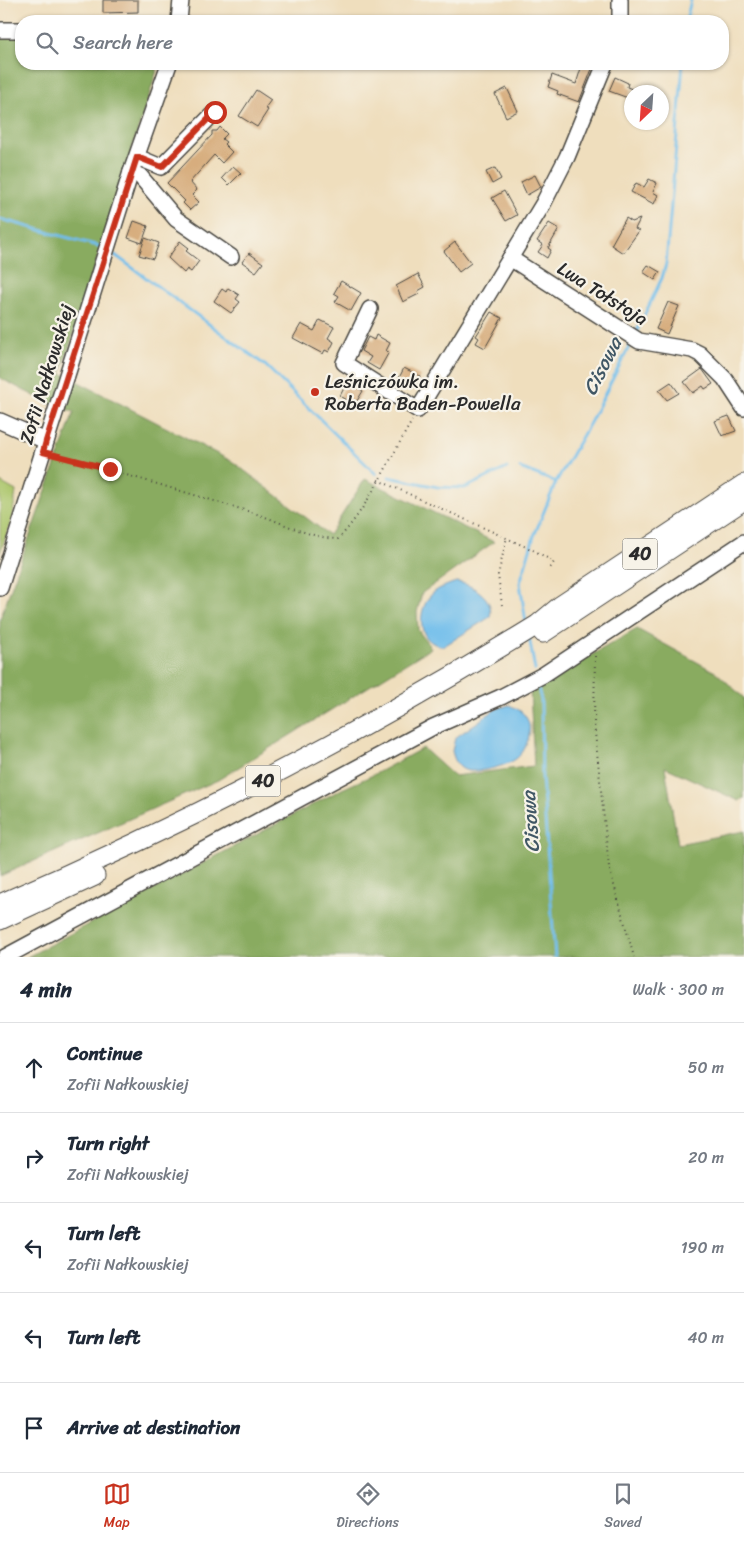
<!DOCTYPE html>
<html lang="en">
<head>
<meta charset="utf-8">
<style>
  :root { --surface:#fff; --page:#f2f2f3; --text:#1f2937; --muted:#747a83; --line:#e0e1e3; --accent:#c8321e }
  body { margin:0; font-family:Sriracha,sans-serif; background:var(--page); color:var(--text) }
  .compass { position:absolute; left:624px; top:85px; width:45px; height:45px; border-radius:50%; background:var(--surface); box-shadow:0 1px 4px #0004; rotate:205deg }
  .stop { position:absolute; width:15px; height:15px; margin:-11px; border:4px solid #c8321e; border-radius:50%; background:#fff }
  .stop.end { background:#c8321e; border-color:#fff; box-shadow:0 1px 5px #0008 }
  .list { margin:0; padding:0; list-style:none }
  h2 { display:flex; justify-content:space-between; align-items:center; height:65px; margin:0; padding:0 20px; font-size:21px }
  h2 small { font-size:16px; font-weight:400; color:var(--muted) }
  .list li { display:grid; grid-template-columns:32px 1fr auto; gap:15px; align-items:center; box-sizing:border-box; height:90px; padding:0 20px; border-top:1px solid var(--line) }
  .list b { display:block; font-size:19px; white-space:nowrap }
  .list p { margin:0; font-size:16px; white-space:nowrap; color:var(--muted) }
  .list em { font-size:16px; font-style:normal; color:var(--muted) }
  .icon { flex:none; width:28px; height:28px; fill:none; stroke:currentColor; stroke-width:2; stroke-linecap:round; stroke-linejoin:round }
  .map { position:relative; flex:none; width:744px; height:957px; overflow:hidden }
  .search { position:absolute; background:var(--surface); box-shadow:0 1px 4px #0004; left:15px; right:15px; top:15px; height:55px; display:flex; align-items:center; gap:12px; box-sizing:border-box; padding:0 18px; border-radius:20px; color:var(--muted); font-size:19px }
  .sheet { height:515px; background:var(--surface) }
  nav { display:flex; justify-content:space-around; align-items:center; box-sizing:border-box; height:70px; border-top:1px solid var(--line); background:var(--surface); font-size:14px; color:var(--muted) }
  nav a { display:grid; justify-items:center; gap:2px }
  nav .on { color:var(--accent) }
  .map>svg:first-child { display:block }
  .green { fill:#acc66c; stroke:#6c784c }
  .forest { fill:#89ab60; stroke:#5a6b46 }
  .water { fill:#71beeb; stroke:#4e748b }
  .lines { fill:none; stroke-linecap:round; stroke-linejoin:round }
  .stream { stroke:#71beeb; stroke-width:3 }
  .building { fill:#d7ad7e }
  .minor-casing { stroke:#484641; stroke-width:18 }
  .major-casing { stroke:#484641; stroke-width:21 }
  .path { stroke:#484641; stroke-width:2; stroke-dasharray:1 4; stroke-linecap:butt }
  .minor { stroke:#fff; stroke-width:15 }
  .major { stroke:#fff; stroke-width:19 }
  .route { stroke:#c8321e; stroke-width:6 }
  .poi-dot { fill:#c8321e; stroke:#f7f3e8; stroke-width:2 }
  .labels { text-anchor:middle; stroke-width:4.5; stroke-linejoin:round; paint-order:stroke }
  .shield { fill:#f7f3e8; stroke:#686764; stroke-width:1 }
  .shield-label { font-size:18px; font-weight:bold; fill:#2b2b2b }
  .street-label { font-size:19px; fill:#2b2b2b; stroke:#f7f3e8 }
  .poi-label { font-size:19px; fill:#2b2b2b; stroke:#f7f3e8; text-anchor:start }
  .water-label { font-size:20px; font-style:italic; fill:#405765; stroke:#f7f3e8 }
</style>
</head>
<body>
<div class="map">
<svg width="744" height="957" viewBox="0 0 744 957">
  <rect width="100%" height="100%" fill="#f7f3e8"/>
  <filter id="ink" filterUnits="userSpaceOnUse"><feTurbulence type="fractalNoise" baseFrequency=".02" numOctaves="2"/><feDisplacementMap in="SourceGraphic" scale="10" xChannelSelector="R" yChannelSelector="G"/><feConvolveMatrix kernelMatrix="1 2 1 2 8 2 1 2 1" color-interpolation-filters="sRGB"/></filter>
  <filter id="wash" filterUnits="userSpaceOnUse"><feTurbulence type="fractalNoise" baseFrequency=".0096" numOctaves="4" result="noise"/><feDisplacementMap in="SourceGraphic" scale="20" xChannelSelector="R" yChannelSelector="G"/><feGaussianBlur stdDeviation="1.12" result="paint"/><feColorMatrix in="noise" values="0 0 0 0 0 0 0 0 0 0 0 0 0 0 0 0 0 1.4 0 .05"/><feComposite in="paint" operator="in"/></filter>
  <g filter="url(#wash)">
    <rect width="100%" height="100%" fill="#efdebd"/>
    <path class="green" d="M0,482L16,491L12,519L0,553Z"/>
    <g class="forest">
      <path d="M0,35H21V64H159L61,373L233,462L329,535L365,479L494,542L422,593L417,612L418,630L431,648L218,780L0,876V619L74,412L48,403L0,378Z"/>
      <path d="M637,629L717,673L744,698V798L739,801L665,767L678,844L744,831V957H27L342,789L373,775L423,748L454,776L534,766L530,690Z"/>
    </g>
    <g class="water">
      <path d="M456,582C472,584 495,598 490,617L444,646C417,645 416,610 432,594C438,588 448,585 456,582Z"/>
      <path d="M509,705C516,708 523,711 527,719C533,730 527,750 517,758C508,766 476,774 465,770C457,767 454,759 452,751L455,738L496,709Z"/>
    </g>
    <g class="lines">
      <g class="stream">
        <path d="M686,21L691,0"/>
        <path d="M0,219L102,247"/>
        <path d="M115,255L266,366L376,474"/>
        <path d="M636,333L662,278L666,264L683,64"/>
        <path d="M520,468L556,482"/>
        <path d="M389,477L438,487L465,488L507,468"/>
        <path d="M526,623L520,583L534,536L556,482L591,421L632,341"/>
        <path d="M529,637L535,670"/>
        <path d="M537,684L541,700L542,776L555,957"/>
      </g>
    </g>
    <g id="blocks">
      <g class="building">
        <path d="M103,0H138V12L103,13Z"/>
        <path d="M582,65L592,69L579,102L557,94L558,91L548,87L552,75L576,84Z"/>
        <path d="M615,77L628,83L627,87L632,89L628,98L609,91Z"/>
        <path d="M507,88L518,111L506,117L495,94Z"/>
        <path d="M256,90L271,100L265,108L268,110L257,127L239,116Z"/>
        <path d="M220,127L227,134L222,139L226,142L224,144L232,152L222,163L214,155L190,182L197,190L192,195L199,202L190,210L183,203L185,201L167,183L212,135V131H217Z"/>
        <path d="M233,166L241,173L229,185L222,178Z"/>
        <path d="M495,168L501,179L492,184L486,172Z"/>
        <path d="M535,175L541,187L527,195L521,182Z"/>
        <path d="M649,179L657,183L653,192L658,195L654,204L631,192L636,183L644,187Z"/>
        <path d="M504,191L517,215L506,221L492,198Z"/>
        <path d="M626,218L632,222L640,219L635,229L639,231L623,253L611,245Z"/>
        <path d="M134,221L148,226L142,243L128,238Z"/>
        <path d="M549,223L559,229L548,248L551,250L547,258L538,252L543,245L537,241Z"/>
        <path d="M145,238L159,243L153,259L139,255Z"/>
        <path d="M180,241L189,248L186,251L199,261L191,272L187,269L184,273L168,258Z"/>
        <path d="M455,242L471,263L459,272L444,251Z"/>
        <path d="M249,253L263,263L256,272L242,262Z"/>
        <path d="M648,265L660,272L655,280L643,272Z"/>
        <path d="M418,274L425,287L418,291L419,294L403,302L396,286Z"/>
        <path d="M341,281L361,293L351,311L335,302L339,296L334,293Z"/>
        <path d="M228,288L239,295L236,299L240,302L231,313L214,301L222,289L226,292Z"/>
        <path d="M668,302L679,306L667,334L656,329Z"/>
        <path d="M491,312L502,318L485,348L476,343L479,338L476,336Z"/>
        <path d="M320,320L334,327L328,338L334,342L329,352L325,350L323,354L293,338L301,324L314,331Z"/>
        <path d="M376,335L390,343L386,351L389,352L379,370L367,363L371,357L361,351L368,337L374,340Z"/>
        <path d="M404,368L420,376L414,388L398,380Z"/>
        <path d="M702,369L713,384L705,389L703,386L693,393L684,382Z"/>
        <path d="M347,382L363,391L355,404L340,396Z"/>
        <path d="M671,382L679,393L667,400L659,390Z"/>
        <path d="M729,416L736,431L722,436L715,421Z"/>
      </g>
    </g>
  </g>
  <g filter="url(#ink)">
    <use href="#blocks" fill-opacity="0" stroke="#484641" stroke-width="1"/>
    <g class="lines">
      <g class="minor-casing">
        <g id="minor">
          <path d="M179,21L181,0"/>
          <path d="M620,21V0"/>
          <path d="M0,30H21"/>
          <path d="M137,157L161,167L215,112"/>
          <path d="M131,172L140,176L176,219L231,257"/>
          <path d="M510,258L639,341L692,350L700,354L725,379L744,408"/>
          <path d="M370,309L344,363L418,410L543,204L567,157L605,64"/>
          <path d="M0,421L46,441"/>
          <path d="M0,588L131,172L169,64"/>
          <path d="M5,957L433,727L501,697L543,675L744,542"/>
        </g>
      </g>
      <g class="major-casing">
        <g id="major">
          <path d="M543,633L744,500"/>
          <path d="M0,904C186,824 365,731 537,625L560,606L744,484"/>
          <path d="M0,920L95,876"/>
        </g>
      </g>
      <g class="path">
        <path d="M55,455C122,473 188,493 254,513C282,522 309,538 338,539C367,510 391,456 412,421"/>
        <path d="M378,480L535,551L554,562L549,570"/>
        <path d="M502,605L498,575L507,537"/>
        <path d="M595,656L594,723L609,867L634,957"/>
      </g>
      <use href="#minor" class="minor"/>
      <use href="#major" class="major"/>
    </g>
  </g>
  <g class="lines" filter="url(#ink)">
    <path class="route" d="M110,469L43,452L46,441L137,157L162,167L215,112"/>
  </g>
  <circle class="poi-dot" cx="315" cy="392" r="5"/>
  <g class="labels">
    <g class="shield">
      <rect x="622.5" y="538.5" width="35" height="31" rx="4"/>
      <rect x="245.5" y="765.5" width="35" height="31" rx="4"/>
    </g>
    <g class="shield-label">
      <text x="640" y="560">40</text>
      <text x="263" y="787">40</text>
    </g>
    <g class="street-label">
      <text transform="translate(603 293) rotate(32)" y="7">Lwa Tołstoja</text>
      <text transform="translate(46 374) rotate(-73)" y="7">Zofii Nałkowskiej</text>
    </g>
    <g class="poi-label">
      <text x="325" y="388">Leśniczówka im.<tspan x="325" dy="22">Roberta Baden-Powella</tspan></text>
    </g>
    <g class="water-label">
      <text transform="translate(602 366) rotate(-63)" y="7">Cisowa</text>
      <text transform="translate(530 822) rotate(-94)" y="7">Cisowa</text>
    </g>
  </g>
</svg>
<svg class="compass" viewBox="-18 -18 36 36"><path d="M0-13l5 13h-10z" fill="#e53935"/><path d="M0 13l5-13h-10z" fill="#747a83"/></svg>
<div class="stop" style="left:215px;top:112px"></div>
<div class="stop end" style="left:110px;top:469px"></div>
<div class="search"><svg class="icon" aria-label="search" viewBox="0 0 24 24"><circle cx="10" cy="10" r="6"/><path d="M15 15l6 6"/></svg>Search here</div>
</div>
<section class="sheet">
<h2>4 min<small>Walk · 300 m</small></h2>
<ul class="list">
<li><svg class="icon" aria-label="ahead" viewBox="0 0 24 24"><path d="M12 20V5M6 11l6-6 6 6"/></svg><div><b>Continue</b><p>Zofii Nałkowskiej</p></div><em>50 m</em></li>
<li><svg class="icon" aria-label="right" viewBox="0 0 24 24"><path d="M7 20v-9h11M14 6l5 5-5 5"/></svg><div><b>Turn right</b><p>Zofii Nałkowskiej</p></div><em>20 m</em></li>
<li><svg class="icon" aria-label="left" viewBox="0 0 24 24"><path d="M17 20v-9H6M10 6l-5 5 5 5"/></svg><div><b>Turn left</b><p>Zofii Nałkowskiej</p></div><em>190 m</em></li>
<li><svg class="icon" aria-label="left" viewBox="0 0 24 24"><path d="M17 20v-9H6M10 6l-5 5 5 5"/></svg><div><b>Turn left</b></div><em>40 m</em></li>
<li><svg class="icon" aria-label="arrive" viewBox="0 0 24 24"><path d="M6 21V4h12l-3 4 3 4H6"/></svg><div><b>Arrive at destination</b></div></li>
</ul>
</section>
<nav>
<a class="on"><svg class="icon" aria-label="map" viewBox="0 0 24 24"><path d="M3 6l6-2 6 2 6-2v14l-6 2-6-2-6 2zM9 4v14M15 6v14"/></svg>Map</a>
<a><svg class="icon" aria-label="directions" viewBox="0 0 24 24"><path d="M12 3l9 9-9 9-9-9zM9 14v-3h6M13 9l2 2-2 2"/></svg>Directions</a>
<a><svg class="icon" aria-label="saved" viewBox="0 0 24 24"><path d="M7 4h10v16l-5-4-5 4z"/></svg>Saved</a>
</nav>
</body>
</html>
